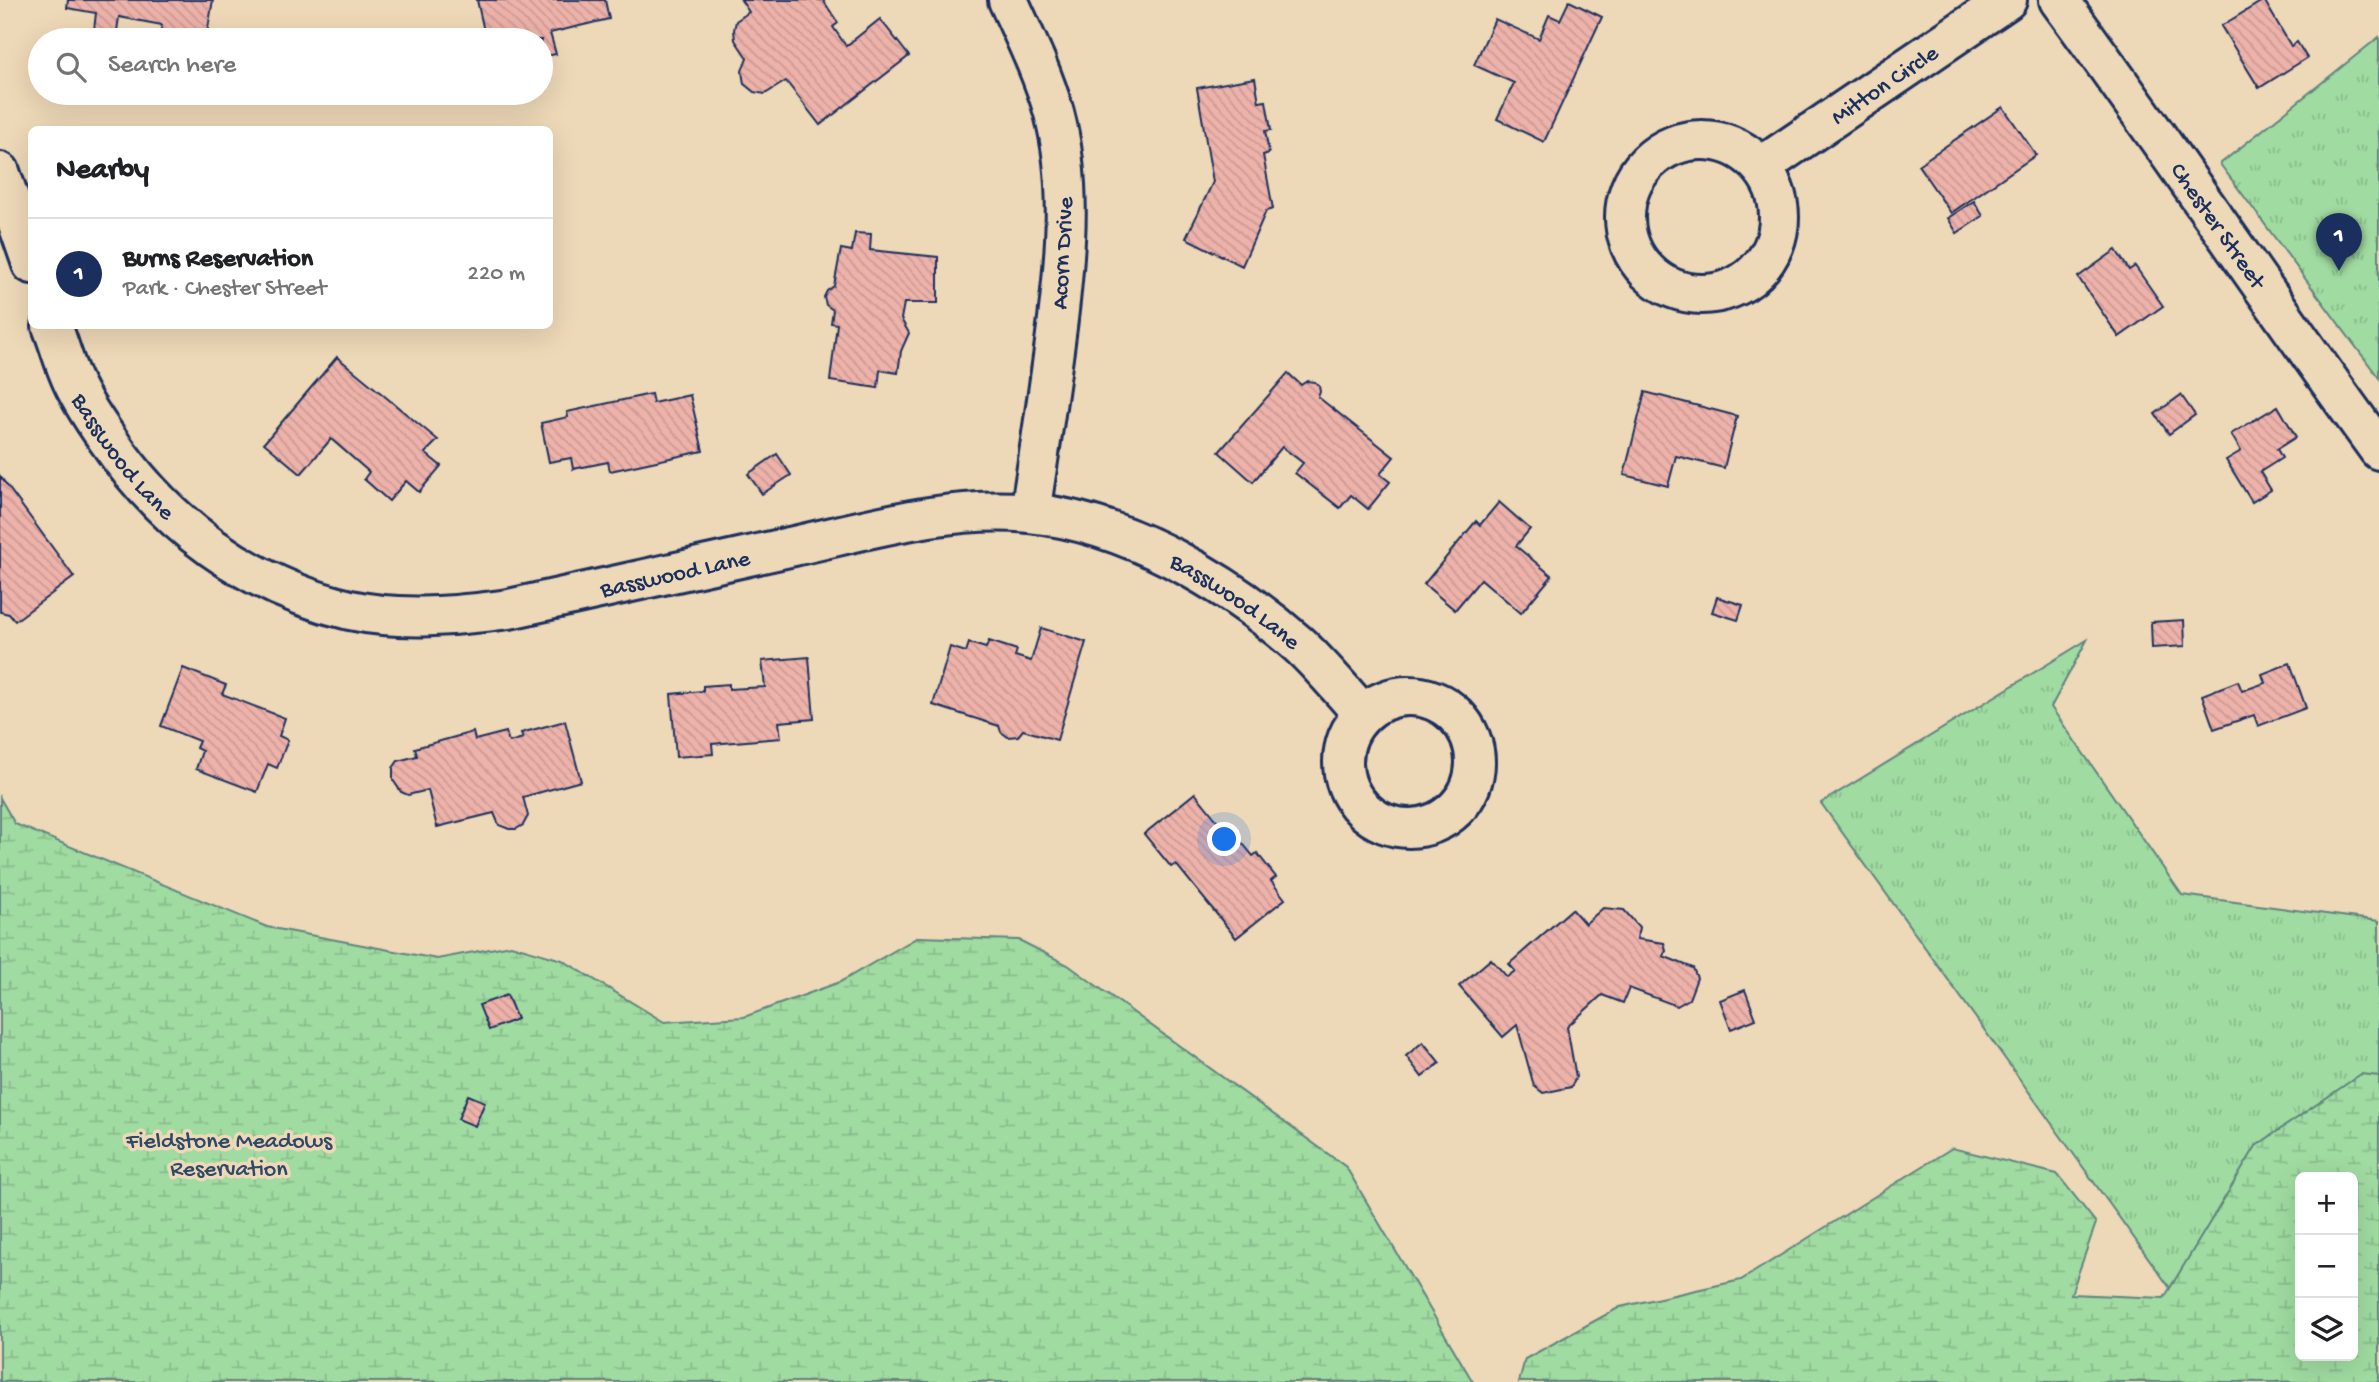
<!DOCTYPE html>
<html lang="en">
<head>
<meta charset="utf-8">
<style>
  :root { --surface:#fff; --page:#f6f6f6; --text:#202124; --muted:#757577; --line:#e0e0e0; --accent:#1b2f5e }
  body { margin:0; font-family:"Gochi Hand",sans-serif; background:var(--page); color:var(--text) }
  .controls { position:absolute; right:21px; bottom:21px; display:grid; overflow:hidden; border-radius:10px; box-shadow:0 7px 28px #0002 }
  .controls button { width:63px; height:63px; display:grid; place-items:center; padding:0; border:0; border-bottom:2px solid var(--line); background:var(--surface); color:var(--text); font:35px sans-serif }
  .you { position:absolute; left:1225px; top:840px; width:24px; height:24px; margin:-18px; border:5px solid #fff; border-radius:50%; background:#1a73e8; box-shadow:0 0 0 10px #1a73e833 }
  .badge { display:grid; place-items:center; width:46px; height:46px; border-radius:50%; background:var(--accent); color:#fff; font-size:23px; font-weight:700 }
  .pin { position:absolute; translate:-50% -58px; filter:drop-shadow(0 2px 4px #0008) }
  .pin::after { content:''; position:absolute; top:37px; width:24px; height:21px; background:inherit; clip-path:polygon(0 0,100% 0,50% 100%) }
  .list { margin:0; padding:0; list-style:none }
  h2 { display:flex; justify-content:space-between; align-items:center; height:91px; margin:0; padding:0 28px; font-size:30px }
  h2 small { font-size:23px; font-weight:400; color:var(--muted) }
  .list li { display:grid; grid-template-columns:46px 1fr auto; gap:21px; align-items:center; box-sizing:border-box; height:112px; padding:0 28px; border-top:2px solid var(--line) }
  .list b { display:block; font-size:26px; white-space:nowrap }
  .list p { margin:0; font-size:23px; white-space:nowrap; color:var(--muted) }
  .list em { font-size:23px; font-style:normal; color:var(--muted) }
  .icon { flex:none; width:38px; height:38px; fill:none; stroke:currentColor; stroke-width:2; stroke-linecap:round; stroke-linejoin:round }
  .map { position:relative; flex:none; width:2379px; height:1382px; overflow:hidden }
  .search { position:absolute; background:var(--surface); box-shadow:0 7px 28px #0002; left:28px; top:28px; width:525px; height:77px; display:flex; align-items:center; gap:18px; box-sizing:border-box; padding:0 24px; border-radius:38px; color:var(--muted); font-size:26px }
  .panel { position:absolute; background:var(--surface); box-shadow:0 7px 28px #0002; left:28px; top:126px; width:525px; height:203px; border-radius:10px }
  .map>svg:first-child { display:block }
  .grass { fill:url(#grass-tufts); stroke:#5e8580; stroke-width:2 }
  .wetland { fill:url(#wetland-marsh); stroke:#5e8580; stroke-width:2; fill-rule:evenodd }
  .building { fill:url(#building-back-hatch); stroke:#1b2f5e; stroke-width:2 }
  .lines { fill:none; stroke-linecap:round; stroke-linejoin:round }
  .minor-casing { stroke:#1b2f5e; stroke-width:44 }
  .minor { stroke:#edd8b7; stroke-width:38 }
  .labels { text-anchor:middle; stroke-width:7; stroke-linejoin:round; paint-order:stroke }
  .street-label { font-size:24px; fill:#1b2f5e; stroke:#edd8b7 }
  .park-label { font-size:24px; fill:#2f4968; stroke:#edd8b7 }
</style>
</head>
<body>
<div class="map">
<svg width="2379" height="1382" viewBox="0 0 2379 1382">
  <defs>
    <pattern id="grass-tufts" width="24" height="20" patternUnits="userSpaceOnUse" patternTransform="scale(1.75)"><rect width="24" height="20" fill="#a0dba1"/><path d="M3 7l-1-3M5 7V3M7 7l1-3M15 17l-1-3M17 17v-4M19 17l1-3" fill="none" stroke="#89bc8d"/></pattern>
    <pattern id="wetland-marsh" width="20" height="14" patternUnits="userSpaceOnUse" patternTransform="scale(1.75)"><rect width="20" height="14" fill="#a0dba1"/><path d="M1 5h8M5 5V1M11 12h8M15 12V8" fill="none" stroke="#89bc8d"/></pattern>
    <pattern id="building-back-hatch" width="6" height="6" patternUnits="userSpaceOnUse" patternTransform="scale(1.75)"><rect width="6" height="6" fill="#edb2a9"/><path d="M-1 5l2 2M0 0l6 6M5-1l2 2" fill="none" stroke="#cb9994"/></pattern>
  </defs>
  <rect width="100%" height="100%" fill="#edd8b7"/>
  <filter id="ink" filterUnits="userSpaceOnUse"><feTurbulence type="fractalNoise" baseFrequency=".0143" numOctaves="2"/><feDisplacementMap in="SourceGraphic" scale="14" xChannelSelector="R" yChannelSelector="G"/><feConvolveMatrix kernelMatrix="1 2 1 2 8 2 1 2 1" color-interpolation-filters="sRGB"/></filter>
  <g filter="url(#ink)">
    <g class="grass">
      <path d="M2379,37V378L2220,164Z"/>
      <path d="M2087,640L2051,707L2182,895L2379,921V1122L2300,1177V1356H2353L2379,1382L2206,1338L1821,803Z"/>
    </g>
    <g class="wetland">
      <path d="M0,798L15,824L267,927L437,959L511,945L562,960L664,1022L744,1017L840,982L918,937L1019,940L1068,965L1346,1167L1473,1382H0Z"/>
      <path d="M2361,1074L2379,1076V1382H1519L1525,1359L1620,1307L1741,1280L1952,1148L2057,1174L2096,1223L2071,1294L2164,1298L2256,1146ZM2353,1177V1356H2300V1177Z"/>
    </g>
    <g class="building">
      <path d="M68,0H213L206,40L159,38L162,25L119,17L117,31L113,37L107,40L99,37L94,30L96,13L67,8Z"/>
      <path d="M477,0H605L609,19L550,33L556,54L541,57V40H486Z"/>
      <path d="M741,0H823L838,23L833,27L846,46L880,19L909,56L820,125L786,81L765,94L754,92L744,84L742,71L747,58L735,40L734,30L736,21L749,12Z"/>
      <path d="M2264,0L2291,46L2297,42L2307,58L2259,88L2221,26Z"/>
      <path d="M1569,1L1602,17L1544,142L1497,119L1514,83L1474,65L1495,19L1539,39L1549,15L1560,20Z"/>
      <path d="M1255,78L1259,102L1266,101L1271,130L1265,131L1269,153L1263,155L1273,209L1266,211L1242,266L1186,238L1213,182L1197,88Z"/>
      <path d="M2003,107L2036,155L1951,213L1918,165Z"/>
      <path d="M1974,201L1983,216L1957,233L1948,218Z"/>
      <path d="M855,233L871,234L870,250L938,257V303H904L901,319L909,333L901,351L898,373L880,370L878,388L830,381L837,324L831,323L833,310L826,305L824,297L827,291L834,286L841,249L852,251Z"/>
      <path d="M2116,250L2129,270L2135,266L2163,306L2119,337L2078,277Z"/>
      <path d="M337,357L438,440L425,453L441,466L419,492L406,481L389,501L364,479L369,472L331,439L301,474L264,443Z"/>
      <path d="M1288,373L1301,385L1307,381L1315,382L1319,386L1320,392L1318,397L1394,457L1380,474L1390,482L1368,509L1351,495L1340,508L1295,473L1303,463L1282,447L1253,482L1219,452Z"/>
      <path d="M1645,392L1737,416L1724,468L1676,456L1668,486L1624,475Z"/>
      <path d="M651,394L653,403L690,395L703,451L610,471L608,462L573,469L571,458L549,462L541,423L568,417L567,412Z"/>
      <path d="M2181,395L2195,415L2169,434L2155,414Z"/>
      <path d="M2278,406L2296,437L2277,449L2282,458L2260,472L2271,490L2252,502L2226,460L2241,451L2231,434Z"/>
      <path d="M777,454L791,475L762,494L748,474Z"/>
      <path d="M0,476L74,577L15,621L9,614L0,612Z"/>
      <path d="M1499,502L1530,529L1516,546L1552,576L1521,613L1481,579L1455,610L1424,584L1476,521L1480,525Z"/>
      <path d="M1717,597L1743,605L1738,620L1712,612Z"/>
      <path d="M2184,620L2185,646L2152,648L2151,622Z"/>
      <path d="M1041,628L1086,642L1057,740L1023,730L1018,736L1008,737L1001,732L999,726L933,705L950,647L966,652L969,643L986,648L989,641L1017,650L1015,656L1031,661Z"/>
      <path d="M809,657L814,719L779,722L781,738L712,744L713,754L676,757L671,694L703,691V686L729,684V689L765,687L762,661Z"/>
      <path d="M2290,663L2306,708L2258,726L2254,715L2214,729L2202,695L2238,681L2242,691L2265,683L2262,674Z"/>
      <path d="M183,668L226,685L222,694L285,718L279,736L288,740L277,768L268,764L257,792L196,769L202,751L196,748L199,741L161,726Z"/>
      <path d="M565,721L581,781L523,797L528,816L523,825L516,829H509L499,825L494,813L437,827L428,790L408,795L401,792L393,780V768L398,761L417,756L415,748L473,732L475,740L506,732L509,742L523,738L521,733Z"/>
      <path d="M1195,793L1235,843L1239,839L1253,856L1257,853L1276,877L1271,881L1285,899L1236,938L1176,864L1171,867L1144,834Z"/>
      <path d="M1603,908L1624,910L1639,927L1637,939L1664,943L1666,951L1663,956L1693,968L1697,978L1689,999L1677,1006L1629,988L1623,1003L1602,995L1567,1027L1576,1077L1571,1087L1543,1093L1534,1086L1517,1025L1503,1037L1459,986L1491,959L1507,977L1515,971L1509,964L1572,909L1585,924Z"/>
      <path d="M1745,990L1756,1019L1731,1029L1720,1000Z"/>
      <path d="M507,995L517,1019L489,1030L479,1005Z"/>
      <path d="M1423,1042L1440,1063L1422,1077L1406,1056Z"/>
      <path d="M468,1095L485,1102L475,1126L458,1119Z"/>
    </g>
    <g class="lines">
      <g class="minor-casing">
        <g id="minor">
          <path d="M1008,0C1025,37 1043,74 1054,113C1072,180 1066,251 1058,319C1050,384 1040,448 1030,513"/>
          <path id="s1" d="M2059,0C2168,148 2270,301 2379,450"/>
          <circle cx="1702" cy="217" r="77"/>
          <path id="s2" d="M1762,166L2007,0"/>
          <path d="M0,172L32,264"/>
          <path id="s3" d="M52,326C58,341 62,356 68,371C77,395 93,419 108,440C166,525 248,586 350,610C401,621 457,616 509,609C604,588 699,567 794,546C870,529 951,505 1030,513C1127,523 1226,581 1298,644C1321,665 1342,691 1363,714"/>
          <circle cx="1409" cy="762" r="66"/>
        </g>
      </g>
      <use href="#minor" class="minor"/>
    </g>
  </g>
  <g class="labels">
    <g class="street-label">
      <text dy="8" stroke="none"><textPath href="#s2" startOffset="147">Mitton Circle</textPath></text>
      <text dy="8" stroke="none"><textPath href="#s1" startOffset="276">Chester Street</textPath></text>
      <text transform="translate(1061 253) rotate(-87)" y="8">Acorn Drive</text>
      <text dy="8" stroke="none"><textPath href="#s3" startOffset="150">Basswood Lane</textPath></text>
      <text dy="8" stroke="none"><textPath href="#s3" startOffset="760">Basswood Lane</textPath></text>
      <text dy="8" stroke="none"><textPath href="#s3" startOffset="1348">Basswood Lane</textPath></text>
    </g>
    <g class="park-label">
      <text x="229" y="1147">Fieldstone Meadows<tspan x="229" dy="28">Reservation</tspan></text>
    </g>
  </g>
</svg>
<div class="controls">
<button>+</button>
<button>−</button>
<button><svg class="icon" aria-label="layers" viewBox="0 0 24 24"><path d="M12 4l9 5-9 5-9-5zM3 14l9 5 9-5"/></svg></button>
</div>
<div class="you"></div>
<div class="pin badge" style="left:2339px;top:271px">1</div>
<div class="search"><svg class="icon" aria-label="search" viewBox="0 0 24 24"><circle cx="10" cy="10" r="6"/><path d="M15 15l6 6"/></svg>Search here</div>
<section class="panel">
<h2>Nearby<small></small></h2>
<ul class="list">
<li><span class="badge">1</span><div><b>Burns Reservation</b><p>Park · Chester Street</p></div><em>220 m</em></li>
</ul>
</section>
</div>
</body>
</html>
